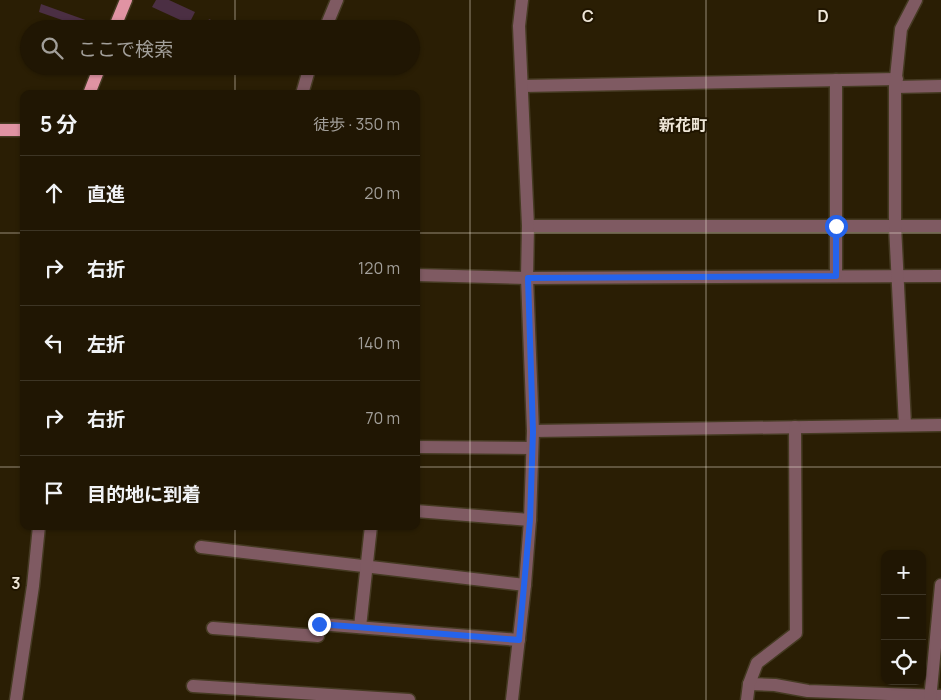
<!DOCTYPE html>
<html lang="ja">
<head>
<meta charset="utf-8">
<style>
  :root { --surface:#201603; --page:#2d2312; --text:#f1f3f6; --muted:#a29f9a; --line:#3d3525 }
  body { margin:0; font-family:Manrope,"Noto Sans JP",sans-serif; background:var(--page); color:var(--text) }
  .controls { position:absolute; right:15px; bottom:15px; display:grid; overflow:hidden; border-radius:10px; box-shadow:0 1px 4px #0004 }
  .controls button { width:45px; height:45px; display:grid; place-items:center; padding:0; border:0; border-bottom:1px solid var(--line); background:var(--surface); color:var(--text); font:25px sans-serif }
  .stop { position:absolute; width:15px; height:15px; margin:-11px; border:4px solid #2563eb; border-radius:50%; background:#fff }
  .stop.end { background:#2563eb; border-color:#fff; box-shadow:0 1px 5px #0008 }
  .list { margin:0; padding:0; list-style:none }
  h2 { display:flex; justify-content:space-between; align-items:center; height:65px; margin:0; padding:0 20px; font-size:21px }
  h2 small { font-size:16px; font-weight:400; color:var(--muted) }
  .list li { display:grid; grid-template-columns:32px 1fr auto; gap:15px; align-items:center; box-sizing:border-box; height:75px; padding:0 20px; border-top:1px solid var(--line) }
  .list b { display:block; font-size:19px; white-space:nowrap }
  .list em { font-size:16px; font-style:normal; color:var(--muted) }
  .icon { flex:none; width:28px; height:28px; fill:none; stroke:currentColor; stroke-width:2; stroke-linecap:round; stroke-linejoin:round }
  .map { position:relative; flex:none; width:941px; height:700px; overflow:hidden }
  .search { position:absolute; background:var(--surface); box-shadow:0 1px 4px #0004; left:20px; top:20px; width:400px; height:55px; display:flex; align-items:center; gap:12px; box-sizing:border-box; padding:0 18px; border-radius:28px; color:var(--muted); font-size:19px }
  .panel { position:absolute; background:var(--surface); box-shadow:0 1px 4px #0004; left:20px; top:90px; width:400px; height:440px; border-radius:10px }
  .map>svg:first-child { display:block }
  .building { fill:#4b2f43 }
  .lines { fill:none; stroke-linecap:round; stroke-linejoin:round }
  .minor-casing { stroke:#453a22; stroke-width:15 }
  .major-casing { stroke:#453a22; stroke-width:15 }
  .minor { stroke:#7f5a62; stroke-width:12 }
  .major { stroke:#e093a3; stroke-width:12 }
  .route { stroke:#2563eb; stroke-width:6 }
  .grid { fill:none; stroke:#eee6d7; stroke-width:1; stroke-opacity:0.55 }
  .labels { text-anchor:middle; stroke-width:4; stroke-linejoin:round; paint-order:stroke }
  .neighbourhood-label { font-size:16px; font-weight:bold; fill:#eee6d7; stroke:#201500 }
  .grid-label { font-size:16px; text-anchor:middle; font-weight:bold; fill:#eee6d7; stroke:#201500; stroke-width:4; stroke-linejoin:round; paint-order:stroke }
</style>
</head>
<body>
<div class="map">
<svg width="941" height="700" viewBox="0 0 941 700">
  <rect width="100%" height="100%" fill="#2a1e04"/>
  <g class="building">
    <path d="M156,0H169L195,12L189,24L152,7Z"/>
    <path d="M41,4L91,22L88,29L39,12Z"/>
    <path d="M209,19L231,29H205Z"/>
  </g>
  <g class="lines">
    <g class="minor-casing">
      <g id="minor">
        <path d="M325,29L337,0"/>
        <path d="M522,86L897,79"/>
        <path d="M895,87L941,86"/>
        <path d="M302,94L310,66"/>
        <path d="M528,226H941"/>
        <path d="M416,275L527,278L941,276"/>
        <path d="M836,276V80"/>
        <path d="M905,425L895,226V87L901,29L916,0"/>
        <path d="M533,431L941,425"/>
        <path d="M416,447L532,448"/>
        <path d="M416,511L530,520"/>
        <path d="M201,547L525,585"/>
        <path d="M360,627L371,526"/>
        <path d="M213,628L318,636L319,624L519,640"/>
        <path d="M749,684L775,685L808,691L941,696"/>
        <path d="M193,686L409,700"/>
        <path d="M16,700L33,586L39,526"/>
        <path d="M512,700L525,585L530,520L533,431L527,278L528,226L519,26L522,0"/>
        <path d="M747,700L749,684L757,663L796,633L795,427"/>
        <path d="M930,700L941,585"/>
      </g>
    </g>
    <g class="major-casing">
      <g id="major">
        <path d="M114,29L126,0"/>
        <path d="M89,94L100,66"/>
        <path d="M0,130H24"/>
      </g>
    </g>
    <use href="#minor" class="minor"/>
    <use href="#major" class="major"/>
  </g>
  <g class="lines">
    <path class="route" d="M319,624L519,640L530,520L533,432L528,278L836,276V226"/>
  </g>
  <path class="grid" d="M235,0V29M470,0V700M706,0V700M235,66V94M0,233H24M416,233H941M0,467H24M416,467H941M235,526V700"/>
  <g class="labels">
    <g class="neighbourhood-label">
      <text x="683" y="131">新花町</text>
    </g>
  </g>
  <g class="grid-label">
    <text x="588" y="22">C</text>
    <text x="823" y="22">D</text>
    <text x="16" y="589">3</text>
  </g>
</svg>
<div class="controls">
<button>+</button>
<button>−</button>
<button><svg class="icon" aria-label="locate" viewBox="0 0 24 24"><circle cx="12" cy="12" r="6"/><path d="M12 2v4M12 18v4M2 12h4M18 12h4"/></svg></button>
</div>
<div class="stop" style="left:836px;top:226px"></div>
<div class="stop end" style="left:319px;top:624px"></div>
<div class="search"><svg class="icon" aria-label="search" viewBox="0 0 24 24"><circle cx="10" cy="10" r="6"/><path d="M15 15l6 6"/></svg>ここで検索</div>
<section class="panel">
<h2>5 分<small>徒歩 · 350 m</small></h2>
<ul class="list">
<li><svg class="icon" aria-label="ahead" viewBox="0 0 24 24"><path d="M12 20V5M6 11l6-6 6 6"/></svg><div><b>直進</b></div><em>20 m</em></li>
<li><svg class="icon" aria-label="right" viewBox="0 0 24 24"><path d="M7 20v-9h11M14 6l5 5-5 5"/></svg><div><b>右折</b></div><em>120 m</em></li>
<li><svg class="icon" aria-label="left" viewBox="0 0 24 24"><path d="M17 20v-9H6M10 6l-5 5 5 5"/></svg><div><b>左折</b></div><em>140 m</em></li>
<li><svg class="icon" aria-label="right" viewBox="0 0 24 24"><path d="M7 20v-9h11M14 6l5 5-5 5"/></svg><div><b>右折</b></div><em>70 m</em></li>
<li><svg class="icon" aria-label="arrive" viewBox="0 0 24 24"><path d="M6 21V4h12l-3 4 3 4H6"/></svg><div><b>目的地に到着</b></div></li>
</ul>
</section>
</div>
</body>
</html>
